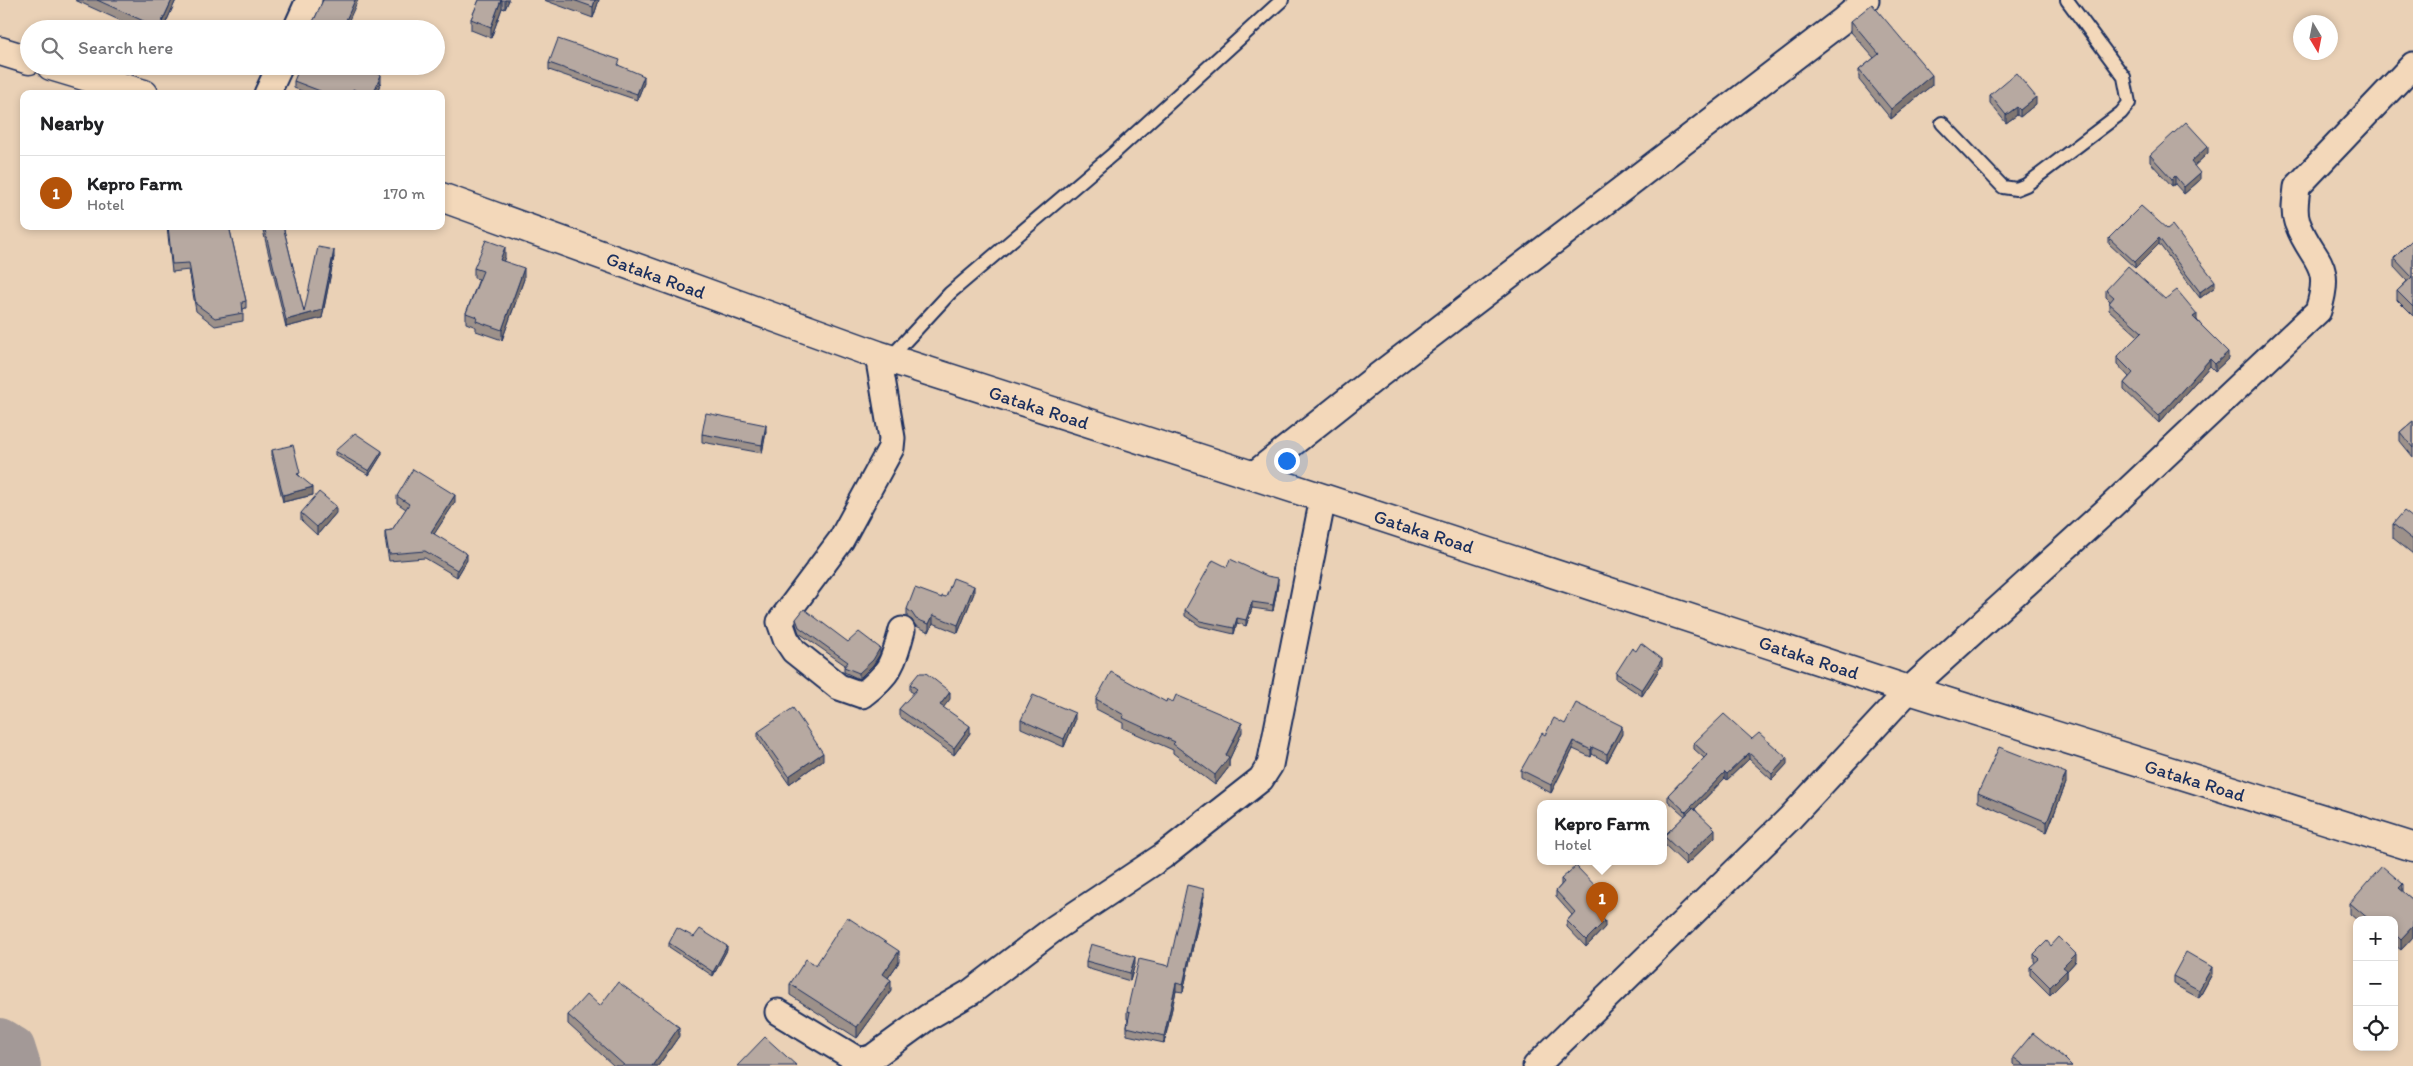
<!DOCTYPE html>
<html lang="en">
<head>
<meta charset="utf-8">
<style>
  :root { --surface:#fff; --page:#f6f6f6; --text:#202124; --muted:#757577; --line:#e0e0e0; --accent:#b45309 }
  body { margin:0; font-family:Itim,sans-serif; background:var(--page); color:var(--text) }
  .controls { position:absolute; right:15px; bottom:15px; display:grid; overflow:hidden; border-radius:10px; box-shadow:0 2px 8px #0003 }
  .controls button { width:45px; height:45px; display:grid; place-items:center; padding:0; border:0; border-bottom:1px solid var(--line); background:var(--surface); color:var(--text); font:25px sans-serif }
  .compass { position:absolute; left:2293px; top:15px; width:45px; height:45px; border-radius:50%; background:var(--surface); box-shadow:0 2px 8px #0003; rotate:170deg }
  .you { position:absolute; left:1286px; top:460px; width:18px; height:18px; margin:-12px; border:4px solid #fff; border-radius:50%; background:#1a73e8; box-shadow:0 0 0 8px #1a73e833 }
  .badge { display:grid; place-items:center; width:32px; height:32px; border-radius:50%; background:var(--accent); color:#fff; font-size:16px; font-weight:700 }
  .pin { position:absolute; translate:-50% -41px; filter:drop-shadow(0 1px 2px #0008) }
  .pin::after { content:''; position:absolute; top:26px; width:18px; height:15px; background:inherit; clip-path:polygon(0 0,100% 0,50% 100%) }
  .popup { position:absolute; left:1537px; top:800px; width:130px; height:65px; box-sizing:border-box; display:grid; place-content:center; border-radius:10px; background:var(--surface); filter:drop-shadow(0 1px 4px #0005); font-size:16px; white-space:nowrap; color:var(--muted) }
  .popup b { font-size:19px; color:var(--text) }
  .popup::after { content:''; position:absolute; left:50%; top:100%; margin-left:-10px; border:10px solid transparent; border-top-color:var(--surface) }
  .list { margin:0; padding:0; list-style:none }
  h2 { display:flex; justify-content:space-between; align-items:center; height:65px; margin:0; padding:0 20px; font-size:21px }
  h2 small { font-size:16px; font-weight:400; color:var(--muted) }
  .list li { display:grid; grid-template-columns:32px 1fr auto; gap:15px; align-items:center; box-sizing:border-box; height:75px; padding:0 20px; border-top:1px solid var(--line) }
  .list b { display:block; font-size:19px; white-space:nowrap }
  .list p { margin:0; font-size:16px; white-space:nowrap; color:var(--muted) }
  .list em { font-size:16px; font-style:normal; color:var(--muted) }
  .icon { flex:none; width:28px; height:28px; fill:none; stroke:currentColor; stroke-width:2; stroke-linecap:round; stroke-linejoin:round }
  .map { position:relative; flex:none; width:2413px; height:1066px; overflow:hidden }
  .search { position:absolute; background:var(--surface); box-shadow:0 2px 8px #0003; left:20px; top:20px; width:425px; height:55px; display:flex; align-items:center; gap:12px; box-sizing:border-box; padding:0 18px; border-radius:28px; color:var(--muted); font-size:19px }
  .panel { position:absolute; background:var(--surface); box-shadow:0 2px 8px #0003; left:20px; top:90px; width:425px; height:140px; border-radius:10px }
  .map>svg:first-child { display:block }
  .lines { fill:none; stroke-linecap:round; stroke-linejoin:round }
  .river { stroke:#a39997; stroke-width:40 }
  .service-casing { stroke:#1b2f5e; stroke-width:16 }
  .minor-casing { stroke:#1b2f5e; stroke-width:29 }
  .tertiary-casing { stroke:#1b2f5e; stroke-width:31 }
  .service { stroke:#f3d8ba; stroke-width:12 }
  .minor { stroke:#f3d8ba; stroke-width:25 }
  .tertiary { stroke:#f3d8ba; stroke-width:28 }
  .wall { fill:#9d918a; stroke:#1b2f5e }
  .shaded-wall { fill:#807671; stroke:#1b2f5e }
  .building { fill:#b7a9a1; stroke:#1b2f5e }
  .labels { text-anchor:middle; stroke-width:5; stroke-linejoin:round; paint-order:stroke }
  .street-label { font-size:19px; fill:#1b2f5e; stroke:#f3d8ba }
</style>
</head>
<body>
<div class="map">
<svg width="2413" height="1066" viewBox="0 0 2413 1066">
  <rect width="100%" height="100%" fill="#ead1b6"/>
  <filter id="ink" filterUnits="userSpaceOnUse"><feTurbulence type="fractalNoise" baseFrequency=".02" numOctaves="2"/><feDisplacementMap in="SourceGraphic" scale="10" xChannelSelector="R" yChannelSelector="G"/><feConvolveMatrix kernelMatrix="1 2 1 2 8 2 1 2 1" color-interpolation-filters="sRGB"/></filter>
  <g filter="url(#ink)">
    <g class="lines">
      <path class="river" d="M0,1038L15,1047L21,1066"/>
      <g class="service-casing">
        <g id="service">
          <path d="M1942,123L2003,187L2016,189L2026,185L2121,113L2129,103L2124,77L2067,0"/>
          <path d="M889,359L950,293L1113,154L1282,0"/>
        </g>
      </g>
      <g class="minor-casing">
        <g id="minor">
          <path d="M296,29L309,0"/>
          <path d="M267,94L280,66"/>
          <path d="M878,355L892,438L891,448L841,540L780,622L786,639L794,651L839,687L862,695C890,674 893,664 902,630"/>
          <path d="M1253,475L1379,375L1843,20L1866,0"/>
          <path d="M778,1012L856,1059L864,1060L873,1057L928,1017L971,992L1055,928L1163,856L1261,779L1270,765L1323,498"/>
          <path d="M1536,1066L1790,818L1909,690L2106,511L2318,311C2334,260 2312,263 2297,222C2293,210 2296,199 2297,187L2413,65"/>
        </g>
      </g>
      <g class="tertiary-casing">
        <g id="tertiary">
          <path d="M0,51L29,60"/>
          <path d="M51,66L144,94"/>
          <path d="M441,197L878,355L1323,498L1909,690L2413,847"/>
        </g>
      </g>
      <use href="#service" class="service"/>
      <use href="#minor" class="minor"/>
      <use href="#tertiary" class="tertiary"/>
    </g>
    <g class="wall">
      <path d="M75,0H176L163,29H139Z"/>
      <path d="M479,0H509L505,9L502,8L491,38L471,30V19Z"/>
      <path d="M544,0H599L593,18Z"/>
      <path d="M1851,21L1932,85L1891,119L1859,80V70L1874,58L1851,32Z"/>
      <path d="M549,63L644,83L637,100L549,70Z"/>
      <path d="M294,81L381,82L376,94H309L294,88Z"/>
      <path d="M1990,95L2036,104L2020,117L2017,115L2006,123L1990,103Z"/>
      <path d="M2208,153L2194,166L2200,180L2184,194L2175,184L2172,186L2150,162V155Z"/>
      <path d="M2141,206L2215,287L2200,298L2159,244L2135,268L2109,244V238Z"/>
      <path d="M167,226H229L246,301V308L243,309V321L215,326L196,311L189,270L172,272Z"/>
      <path d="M262,226H283L304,312L334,257L322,318L286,327Z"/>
      <path d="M2413,239V316L2397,300V291L2407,281L2394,267V258Z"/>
      <path d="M505,257L503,261L524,279L502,340L476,331V327L466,323V313L479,279L474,278V268Z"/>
      <path d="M2106,290L2165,299L2197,320L2228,359L2215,371L2210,366L2159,423L2124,390V383L2129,377L2117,364V357L2138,336L2109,310V303L2110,301L2106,297Z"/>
      <path d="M2413,421V457L2400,441V432Z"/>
      <path d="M766,432L762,453L702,442V434Z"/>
      <path d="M272,450L300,476L313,495L283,502L272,457Z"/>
      <path d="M335,451L382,454L369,475L335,455Z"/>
      <path d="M397,496L455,502L434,534L467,560L457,577L425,558L389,561L385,538V531L392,530L406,509L397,503Z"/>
      <path d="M301,513H336L317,535L301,520Z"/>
      <path d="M2413,518V554L2393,538V524Z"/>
      <path d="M1227,567L1278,584L1273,611L1252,608L1246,626L1237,623L1234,634L1200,626L1185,616V610Z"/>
      <path d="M974,593L958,633L933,623L929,632L916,626L912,620L907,617V609L942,598Z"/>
      <path d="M796,619L848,642L880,654L873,665L859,679L844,672V667L845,665L799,633L796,624Z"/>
      <path d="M1662,665L1642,696L1616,679V673Z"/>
      <path d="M910,684L950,699L943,707L970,733L954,755L899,716V709L914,693L910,691Z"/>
      <path d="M1096,699L1166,702L1242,732L1229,760V767L1215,785L1173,753V750L1123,728V723L1096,709Z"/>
      <path d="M1021,720L1075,721L1064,747L1021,728Z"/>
      <path d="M1565,724L1622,734L1607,762L1592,754L1591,757L1573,749L1551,793L1521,777V770L1545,735Z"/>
      <path d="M758,732L823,760L789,784L758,739Z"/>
      <path d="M1752,739L1787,764L1772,780L1749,759L1727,780L1725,778L1695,809L1715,837L1686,865L1664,844V836L1685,816L1668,801V795L1704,758L1694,749V743Z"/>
      <path d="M2066,783L2047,832L1978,802V793Z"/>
      <path d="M1561,879L1603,900L1595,910L1605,927L1586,947L1567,927V921L1572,915L1556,897V891L1561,885Z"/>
      <path d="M2403,892L2413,900V937L2401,950L2396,946L2394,948V920H2357L2350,914V903Z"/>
      <path d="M1204,896L1183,992L1176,991L1164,1043L1127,1035V1027L1128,1019H1127V1011L1169,966Z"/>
      <path d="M694,937L727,950L713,976L669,947V943Z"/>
      <path d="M2051,946L2076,961L2067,971V978L2050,995L2030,975V967L2035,963L2034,961V954Z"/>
      <path d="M1086,961L1135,964L1130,981L1086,968Z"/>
      <path d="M899,962L888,978L891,991L857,1038L790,995V984L816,965Z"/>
      <path d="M2212,974L2199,998L2173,984V976Z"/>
      <path d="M600,1006L679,1036L658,1066H614L568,1024V1015Z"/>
      <path d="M2013,1057L2072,1066H2015L2013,1064Z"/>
    </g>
    <g class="shaded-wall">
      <path d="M172,0H176L163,29H159Z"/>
      <path d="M355,0H358L345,29H342Z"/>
      <path d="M501,0H502V8L491,38V27Z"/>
      <path d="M505,0H509L505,9Z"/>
      <path d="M595,0H599L593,18V7Z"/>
      <path d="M381,75V82L376,94H373Z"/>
      <path d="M1932,75V85L1891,119V109Z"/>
      <path d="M644,76V83L637,100V94Z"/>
      <path d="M2036,97V104L2020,117V110Z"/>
      <path d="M2017,107V115L2006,123V115Z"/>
      <path d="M2208,146V153L2191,169V162Z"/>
      <path d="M2200,173V180L2184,194V187Z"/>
      <path d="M2175,176V184L2172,186V179Z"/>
      <path d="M2159,238V244L2135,268V262Z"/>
      <path d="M505,247V257L500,270V260Z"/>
      <path d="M334,250V257L322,318L286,327V320L322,310Z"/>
      <path d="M524,268V279L502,340V330Z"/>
      <path d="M2215,281V287L2200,298V292Z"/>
      <path d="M2197,314V321L2193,317Z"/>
      <path d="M2228,352V359L2215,371V364Z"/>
      <path d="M2210,359V366L2159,423V416Z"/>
      <path d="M766,425V432L762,453V445Z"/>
      <path d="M382,451V454L369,475V471Z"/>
      <path d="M313,487V495L283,502V495Z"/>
      <path d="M455,495V502L431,539V532Z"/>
      <path d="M336,506V513L317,535V527Z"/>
      <path d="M467,554V560L457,577V570Z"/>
      <path d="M1278,578V584L1273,611V605Z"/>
      <path d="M974,586V593L958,633V625Z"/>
      <path d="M1252,602V608L1246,626V620Z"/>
      <path d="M933,615V623L929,632V624Z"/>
      <path d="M1237,618V623L1234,634V628Z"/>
      <path d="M880,648V654L873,665L859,679V673Z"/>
      <path d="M1662,659V665L1642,696V690Z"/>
      <path d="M950,692V699L940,712V705Z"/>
      <path d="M1075,713V721L1064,747V739Z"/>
      <path d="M1242,723V732L1229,760V767L1215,785V775L1226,755Z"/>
      <path d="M970,726V733L954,755V748Z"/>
      <path d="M1622,726V734L1607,762V754Z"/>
      <path d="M1573,741V749L1551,793V785Z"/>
      <path d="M1592,747V754L1591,757V750Z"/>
      <path d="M823,753V760L789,784V776Z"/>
      <path d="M1749,753V759L1727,780V774Z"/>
      <path d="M1787,758V764L1772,780V774Z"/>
      <path d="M1725,772V778L1686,818V812Z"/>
      <path d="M2066,773V783L2047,832V822Z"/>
      <path d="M1715,829V837L1686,865V857Z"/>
      <path d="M2403,884V895L2399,888Z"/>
      <path d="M1204,889V896L1183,992V985Z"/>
      <path d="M1603,894V900L1592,914V907Z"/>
      <path d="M1605,921V927L1586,947V940Z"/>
      <path d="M2413,926V937L2401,950V939Z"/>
      <path d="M2396,934V946L2394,948V936Z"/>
      <path d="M727,946V950L713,976V972Z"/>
      <path d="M899,951V962L883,985V974Z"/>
      <path d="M2076,954V961L2067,971V978L2050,995V987L2063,967Z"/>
      <path d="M1135,957V964L1130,981V973Z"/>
      <path d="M2212,967V974L2199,998V990Z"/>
      <path d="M891,980V991L857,1038V1027Z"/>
      <path d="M1176,983V991L1164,1043V1036Z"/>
      <path d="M679,1027V1036L658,1066H652Z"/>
    </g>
    <g class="building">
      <path d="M97,0H172L159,28Z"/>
      <path d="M323,0H355L342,29H308L315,18Z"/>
      <path d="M479,0H501L491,27L471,19Z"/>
      <path d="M573,0H595L593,7Z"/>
      <path d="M1872,4L1932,75L1891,109L1859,70L1879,54L1851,21Z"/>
      <path d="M558,39L620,60L618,65L644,76L637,94L549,63Z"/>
      <path d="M300,66H362L381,75L373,94H363L353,89L351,94H328L294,81Z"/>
      <path d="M2016,73L2036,97L2020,110L2017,107L2006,115L1990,95Z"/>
      <path d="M2186,122L2208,146L2191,162L2200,173L2184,187L2175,176L2172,179L2150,155Z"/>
      <path d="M2141,206L2167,229L2172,225L2215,281L2200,292L2159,238L2135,262L2109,238Z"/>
      <path d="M168,226H229L246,301L242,302L243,313L215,318L196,304L189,263L172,264Z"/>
      <path d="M264,226H283L304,312L318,247L334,250L322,310L286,320Z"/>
      <path d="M2413,239V307L2397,291L2412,277L2394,258Z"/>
      <path d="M486,240L505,247L500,260L524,268L502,330L476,321L477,317L466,313L483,271L474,268Z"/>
      <path d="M2128,266L2165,299L2177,290L2197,314L2193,317L2228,352L2215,364L2210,359L2159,416L2124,383L2133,373L2117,357L2142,332L2109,303L2114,297L2106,290Z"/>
      <path d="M706,413L766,425L762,445L702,434Z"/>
      <path d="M2413,421V448L2400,432Z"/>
      <path d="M355,433L382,451L369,471L335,451Z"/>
      <path d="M293,445L300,473L297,474L313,487L283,495L272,450Z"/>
      <path d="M413,469L455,495L431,532L467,554L457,570L425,551L389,554L385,531L392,530L409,504L397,496Z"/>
      <path d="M319,492L336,506L317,527L301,513Z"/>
      <path d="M2404,511L2413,518V540L2393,524Z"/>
      <path d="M1230,559L1267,576L1278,578L1273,605L1252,602L1246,620L1237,618L1234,628L1200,621L1185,610L1213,560L1227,567Z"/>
      <path d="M953,578L974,586L958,625L933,615L929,624L916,619L912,613L907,609L915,588L942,598V596L946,597Z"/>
      <path d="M804,609L848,642L859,632L880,648L873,660L859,673L844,667L848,662L799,627L796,619Z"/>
      <path d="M1641,643L1662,659L1642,690L1616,673L1632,648L1636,651Z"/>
      <path d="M1111,672L1166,702L1167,699L1173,702L1176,695L1242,723L1226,755L1229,757L1215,775L1173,744L1175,742L1123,718L1124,715L1096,699Z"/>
      <path d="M919,673H926L950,692L940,705L970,726L954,748L899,709L917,689L910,684Z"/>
      <path d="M1033,695L1075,713L1064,739L1021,720Z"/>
      <path d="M1576,703L1622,726L1607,754L1592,747L1591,750L1573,741L1551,785L1521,770L1542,733L1545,735L1554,718L1565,724Z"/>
      <path d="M793,708L823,753L789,776L758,732Z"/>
      <path d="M1724,714L1752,739L1759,733L1787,758L1772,774L1749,753L1727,774L1725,772L1686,812L1668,795L1707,755L1694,743Z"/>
      <path d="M1999,747L2066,773L2047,822L1978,793Z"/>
      <path d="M1693,808L1715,829L1686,857L1664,836Z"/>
      <path d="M1576,866L1603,894L1592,907L1605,921L1586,940L1567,921L1575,912L1556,891L1564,882L1561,879Z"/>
      <path d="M2382,866L2403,884L2399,888L2413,900V926L2401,939L2396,934L2394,936V920H2370L2350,903Z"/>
      <path d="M1187,885L1204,889L1183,985L1176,983L1164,1036L1127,1027L1130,1012L1127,1011L1139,959L1169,966Z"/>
      <path d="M847,917L899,951L883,974L891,980L857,1027L790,984L806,959L816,965Z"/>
      <path d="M677,928L694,937L700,929L727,946L713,972L669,943Z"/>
      <path d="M2059,937L2076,954L2063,967L2067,970L2050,987L2030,967L2039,959L2034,954L2047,941L2051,946Z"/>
      <path d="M1091,944L1135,957L1130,973L1086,961Z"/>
      <path d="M2186,952L2212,967L2199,990L2173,976Z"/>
      <path d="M618,982L679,1027L652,1066H625L568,1015L587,994L600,1006Z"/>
      <path d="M2033,1033L2064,1058L2072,1066H2025L2013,1057Z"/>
      <path d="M765,1037L797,1066H737Z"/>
    </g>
  </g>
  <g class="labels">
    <g class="street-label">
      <text transform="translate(656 275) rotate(20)" y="7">Gataka Road</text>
      <text transform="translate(1039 407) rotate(18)" y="7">Gataka Road</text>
      <text transform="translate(1424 531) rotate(18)" y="7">Gataka Road</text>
      <text transform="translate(1809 657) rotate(18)" y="7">Gataka Road</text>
      <text transform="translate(2195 780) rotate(17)" y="7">Gataka Road</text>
    </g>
  </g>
</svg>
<div class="controls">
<button>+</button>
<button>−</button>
<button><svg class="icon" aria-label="locate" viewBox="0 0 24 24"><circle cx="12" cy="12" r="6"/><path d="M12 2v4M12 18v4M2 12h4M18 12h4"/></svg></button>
</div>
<svg class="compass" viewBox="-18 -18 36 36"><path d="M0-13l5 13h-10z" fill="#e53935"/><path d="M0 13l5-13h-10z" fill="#757577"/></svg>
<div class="you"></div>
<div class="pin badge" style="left:1602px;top:923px">1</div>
<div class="popup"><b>Kepro Farm</b>Hotel</div>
<div class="search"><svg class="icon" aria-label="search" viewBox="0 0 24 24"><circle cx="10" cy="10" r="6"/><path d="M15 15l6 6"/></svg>Search here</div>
<section class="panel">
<h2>Nearby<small></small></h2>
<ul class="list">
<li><span class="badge">1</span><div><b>Kepro Farm</b><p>Hotel</p></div><em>170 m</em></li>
</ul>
</section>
</div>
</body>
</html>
